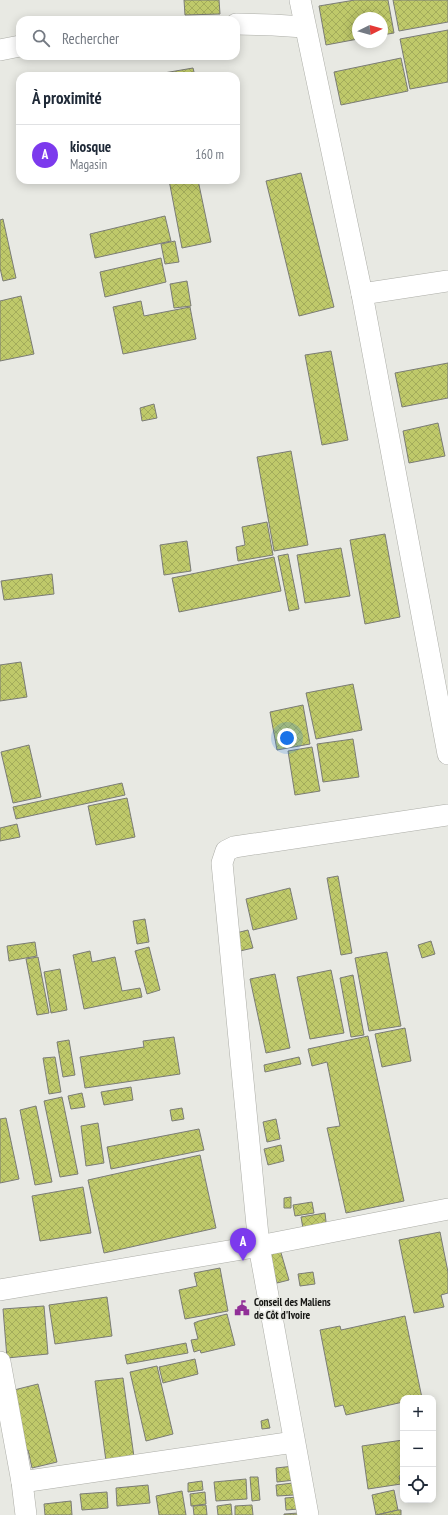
<!DOCTYPE html>
<html lang="fr">
<head>
<meta charset="utf-8">
<style>
  :root { --surface:#fff; --page:#f2f2f3; --text:#1f2937; --muted:#747a83; --line:#e0e1e3; --accent:#7c3aed }
  body { margin:0; font-family:"PT Sans Narrow",sans-serif; background:var(--page); color:var(--text) }
  .controls { position:absolute; right:12px; bottom:12px; display:grid; overflow:hidden; border-radius:8px; box-shadow:0 2px 10px #0003 }
  .controls button { width:36px; height:36px; display:grid; place-items:center; padding:0; border:0; border-bottom:1px solid var(--line); background:var(--surface); color:var(--text); font:20px sans-serif }
  .compass { position:absolute; left:352px; top:12px; width:36px; height:36px; border-radius:50%; background:var(--surface); box-shadow:0 2px 10px #0003; rotate:85deg }
  .you { position:absolute; left:287px; top:738px; width:14px; height:14px; margin:-10px; border:3px solid #fff; border-radius:50%; background:#1a73e8; box-shadow:0 0 0 6px #1a73e833 }
  .badge { display:grid; place-items:center; width:26px; height:26px; border-radius:50%; background:var(--accent); color:#fff; font-size:13px; font-weight:700 }
  .pin { position:absolute; translate:-50% -33px; filter:drop-shadow(0 1px 2px #0008) }
  .pin::after { content:''; position:absolute; top:21px; width:14px; height:12px; background:inherit; clip-path:polygon(0 0,100% 0,50% 100%) }
  .list { margin:0; padding:0; list-style:none }
  h2 { display:flex; justify-content:space-between; align-items:center; height:52px; margin:0; padding:0 16px; font-size:17px }
  h2 small { font-size:13px; font-weight:400; color:var(--muted) }
  .list li { display:grid; grid-template-columns:26px 1fr auto; gap:12px; align-items:center; box-sizing:border-box; height:60px; padding:0 16px; border-top:1px solid var(--line) }
  .list b { display:block; font-size:15px; white-space:nowrap }
  .list p { margin:0; font-size:13px; white-space:nowrap; color:var(--muted) }
  .list em { font-size:13px; font-style:normal; color:var(--muted) }
  .icon { flex:none; width:22px; height:22px; fill:none; stroke:currentColor; stroke-width:2; stroke-linecap:round; stroke-linejoin:round }
  .map { position:relative; flex:none; width:448px; height:1515px; overflow:hidden }
  .search { position:absolute; background:var(--surface); box-shadow:0 2px 10px #0003; left:16px; top:16px; width:224px; height:44px; display:flex; align-items:center; gap:10px; box-sizing:border-box; padding:0 14px; border-radius:12px; color:var(--muted); font-size:15px }
  .panel { position:absolute; background:var(--surface); box-shadow:0 2px 10px #0003; left:16px; top:72px; width:224px; height:112px; border-radius:12px }
  .map>svg:first-child { display:block }
  .building { fill:url(#building-cross-hatch); stroke:#7b7c76 }
  .lines { fill:none; stroke-linecap:round; stroke-linejoin:round }
  .minor-casing { stroke:#acada7; stroke-width:22 }
  .minor { stroke:#fff; stroke-width:21 }
  .labels { text-anchor:middle; stroke-width:3; stroke-linejoin:round; paint-order:stroke }
  .poi-label { font-size:11px; font-weight:bold; fill:#151513; stroke:#e8e9e3; text-anchor:start }
</style>
</head>
<body>
<div class="map">
<svg width="448" height="1515" viewBox="0 0 448 1515">
  <defs>
    <pattern id="building-cross-hatch" width="8" height="8" patternUnits="userSpaceOnUse"><rect width="8" height="8" fill="#bfc96a"/><path d="M0 0l8 8M0 8l8-8" fill="none" stroke="#a3ac5b"/></pattern>
  </defs>
  <rect width="100%" height="100%" fill="#e8e9e3"/>
  <g class="building">
    <path d="M184,0H219L220,14L185,15Z"/>
    <path d="M355,0H388L394,33L382,35V18H358V39L326,45L319,6Z"/>
    <path d="M393,0H448V22L399,31Z"/>
    <path d="M448,30V82L410,89L400,39Z"/>
    <path d="M401,58L408,91L341,105L334,72Z"/>
    <path d="M193,68L195,76H159L158,74Z"/>
    <path d="M146,73V76H131V75Z"/>
    <path d="M301,173L334,307L299,316L266,181Z"/>
    <path d="M169,180H198L211,242L182,248Z"/>
    <path d="M165,216L171,241L95,258L90,234Z"/>
    <path d="M3,219L16,278L3,281L0,268V220Z"/>
    <path d="M175,241L179,262L165,264L161,244Z"/>
    <path d="M161,258L166,282L105,297L100,272Z"/>
    <path d="M187,281L191,306L174,308L170,284Z"/>
    <path d="M21,296L34,354L0,361V301Z"/>
    <path d="M141,301L144,316L190,307L196,339L123,354L113,307Z"/>
    <path d="M331,351L348,440L322,445L305,355Z"/>
    <path d="M448,363V398L402,407L395,373Z"/>
    <path d="M154,404L157,418L142,421L140,408Z"/>
    <path d="M438,423L445,456L409,463L403,431Z"/>
    <path d="M291,451L308,545L274,551L257,457Z"/>
    <path d="M267,522L273,555L238,561L236,547L245,545L242,527Z"/>
    <path d="M385,534L400,617L365,624L350,540Z"/>
    <path d="M187,541L191,571L164,575L160,545Z"/>
    <path d="M341,548L350,596L305,603L297,555Z"/>
    <path d="M288,554L299,609L289,611L278,556Z"/>
    <path d="M274,557L281,591L179,612L172,578Z"/>
    <path d="M52,574L54,594L4,600L1,581Z"/>
    <path d="M21,662L27,697L0,701V665Z"/>
    <path d="M353,684L362,730L316,739L306,693Z"/>
    <path d="M303,705L310,744L277,750L270,712Z"/>
    <path d="M353,739L359,777L323,782L317,744Z"/>
    <path d="M29,745L41,797L13,803L1,752Z"/>
    <path d="M312,747L320,791L295,795L288,751Z"/>
    <path d="M122,783L125,795L16,819L13,807Z"/>
    <path d="M127,798L135,837L96,845L88,806Z"/>
    <path d="M17,824L20,837L0,841V828Z"/>
    <path d="M338,876L352,953L341,955L327,878Z"/>
    <path d="M290,888L297,919L253,930L246,899Z"/>
    <path d="M145,919L149,942L137,944L133,921Z"/>
    <path d="M248,930L253,948L240,951L236,933Z"/>
    <path d="M431,941L435,954L422,958L418,945Z"/>
    <path d="M35,942L37,956L9,961L7,946Z"/>
    <path d="M149,947L160,990L147,994L135,951Z"/>
    <path d="M90,951L92,962L115,957L122,991L140,988L142,997L84,1009L73,955Z"/>
    <path d="M387,952L401,1026L369,1031L355,958Z"/>
    <path d="M38,957L49,1013L37,1015L26,959Z"/>
    <path d="M60,969L67,1010L51,1013L44,972Z"/>
    <path d="M331,970L344,1033L310,1039L297,977Z"/>
    <path d="M275,974L290,1048L266,1053L250,979Z"/>
    <path d="M353,975L364,1035L351,1037L340,978Z"/>
    <path d="M405,1028L411,1061L382,1067L375,1034Z"/>
    <path d="M368,1036L404,1201L346,1213L327,1128L340,1126L327,1062L312,1066L308,1049Z"/>
    <path d="M174,1037L180,1074L85,1088L80,1057L144,1047L143,1041Z"/>
    <path d="M69,1040L75,1075L63,1077L57,1042Z"/>
    <path d="M55,1057L61,1092L49,1094L43,1058Z"/>
    <path d="M299,1057L301,1064L265,1072L264,1065Z"/>
    <path d="M131,1087L133,1100L104,1105L101,1092Z"/>
    <path d="M82,1093L85,1107L71,1109L68,1096Z"/>
    <path d="M62,1097L78,1174L60,1177L44,1101Z"/>
    <path d="M36,1106L52,1182L35,1185L20,1110Z"/>
    <path d="M182,1108L184,1119L172,1121L170,1110Z"/>
    <path d="M6,1118L19,1179L0,1183V1119Z"/>
    <path d="M276,1119L280,1139L267,1142L263,1122Z"/>
    <path d="M98,1123L104,1163L86,1166L81,1126Z"/>
    <path d="M199,1129L204,1150L111,1169L107,1147Z"/>
    <path d="M281,1145L284,1161L268,1165L264,1149Z"/>
    <path d="M200,1155L216,1228L104,1253L88,1180Z"/>
    <path d="M83,1187L91,1233L40,1241L32,1196Z"/>
    <path d="M291,1197V1208H284V1198Z"/>
    <path d="M312,1202L314,1213L295,1216L293,1205Z"/>
    <path d="M325,1213L327,1230L304,1234L301,1217Z"/>
    <path d="M440,1232L448,1272V1293L441,1295L444,1307L414,1313L399,1240Z"/>
    <path d="M279,1246L289,1280L277,1283L267,1250Z"/>
    <path d="M220,1268L228,1311L185,1319L179,1290L197,1286L194,1273Z"/>
    <path d="M313,1272L315,1284L300,1286L298,1274Z"/>
    <path d="M107,1297L112,1336L55,1344L49,1305Z"/>
    <path d="M44,1306L48,1354L7,1358L3,1309Z"/>
    <path d="M227,1314L235,1345L201,1353L200,1350L194,1352L191,1340L198,1339L194,1323L199,1321Z"/>
    <path d="M405,1316L422,1398H403V1402L346,1415L343,1405L335,1407L320,1330L340,1326L341,1330Z"/>
    <path d="M186,1343L188,1353L127,1364L125,1355Z"/>
    <path d="M195,1359L198,1374L163,1383L159,1367Z"/>
    <path d="M157,1366L173,1434L146,1441L130,1372Z"/>
    <path d="M123,1378L134,1457L106,1461L95,1381Z"/>
    <path d="M38,1384L57,1462L32,1468L28,1450L22,1451L14,1390Z"/>
    <path d="M268,1419L270,1428L262,1429L261,1421Z"/>
    <path d="M403,1440V1475L399,1476L401,1484L368,1489L362,1446Z"/>
    <path d="M294,1466L295,1480L277,1482L276,1468Z"/>
    <path d="M250,1477H258L260,1500L252,1501Z"/>
    <path d="M246,1479L247,1499L216,1501L214,1482Z"/>
    <path d="M202,1481L203,1490L188,1492V1483Z"/>
    <path d="M293,1483L294,1495L277,1496L276,1485Z"/>
    <path d="M148,1485L150,1503L117,1506L116,1488Z"/>
    <path d="M394,1490L398,1510L376,1515L372,1495Z"/>
    <path d="M182,1491L186,1515H159L156,1496Z"/>
    <path d="M107,1492L108,1508L82,1510L80,1494Z"/>
    <path d="M205,1492L206,1504L191,1506L190,1494Z"/>
    <path d="M298,1497L299,1509L286,1510L285,1498Z"/>
    <path d="M71,1501L72,1515H45L44,1504Z"/>
    <path d="M231,1504L232,1515H218L217,1506Z"/>
    <path d="M206,1505L207,1515H194L193,1506Z"/>
    <path d="M252,1505L253,1515H235V1506Z"/>
    <path d="M398,1510H401V1515H377Z"/>
    <path d="M299,1513V1515H284V1514Z"/>
  </g>
  <g class="lines">
    <g class="minor-casing">
      <g id="minor">
        <path d="M300,0L362,294L448,754"/>
        <path d="M236,24L273,25L304,27"/>
        <path d="M0,50L20,46"/>
        <path d="M362,294L448,281"/>
        <path d="M0,1290L259,1246L448,1209"/>
        <path d="M0,1362L22,1482L26,1515"/>
        <path d="M22,1482L294,1442"/>
        <path d="M308,1515L259,1246L222,863L226,851L234,847L448,815"/>
      </g>
    </g>
    <use href="#minor" class="minor"/>
  </g>
  <defs>
    <g id="civic-bare" transform="scale(1.2)"><path d="M-.6-6.5H3V-4.5H.6V-3L4-1V1h2V6H-6V1h2V-1L-.6-3ZM-1.2 2.5V6h2.4V2.5Z" fill="#913098" stroke="#e8e9e3" stroke-width="2.5" paint-order="stroke"/></g>
  </defs>
  <g fill-rule="evenodd">
    <use href="#civic-bare" x="242" y="1308"/>
  </g>
  <g class="labels">
    <g class="poi-label">
      <text x="254" y="1306">Conseil des Maliens<tspan x="254" dy="13">de Côt d'Ivoire</tspan></text>
    </g>
  </g>
</svg>
<div class="controls">
<button>+</button>
<button>−</button>
<button><svg class="icon" aria-label="locate" viewBox="0 0 24 24"><circle cx="12" cy="12" r="6"/><path d="M12 2v4M12 18v4M2 12h4M18 12h4"/></svg></button>
</div>
<svg class="compass" viewBox="-18 -18 36 36"><path d="M0-13l5 13h-10z" fill="#e53935"/><path d="M0 13l5-13h-10z" fill="#747a83"/></svg>
<div class="you"></div>
<div class="pin badge" style="left:243px;top:1261px">A</div>
<div class="search"><svg class="icon" aria-label="search" viewBox="0 0 24 24"><circle cx="10" cy="10" r="6"/><path d="M15 15l6 6"/></svg>Rechercher</div>
<section class="panel">
<h2>À proximité<small></small></h2>
<ul class="list">
<li><span class="badge">A</span><div><b>kiosque</b><p>Magasin</p></div><em>160 m</em></li>
</ul>
</section>
</div>
</body>
</html>
